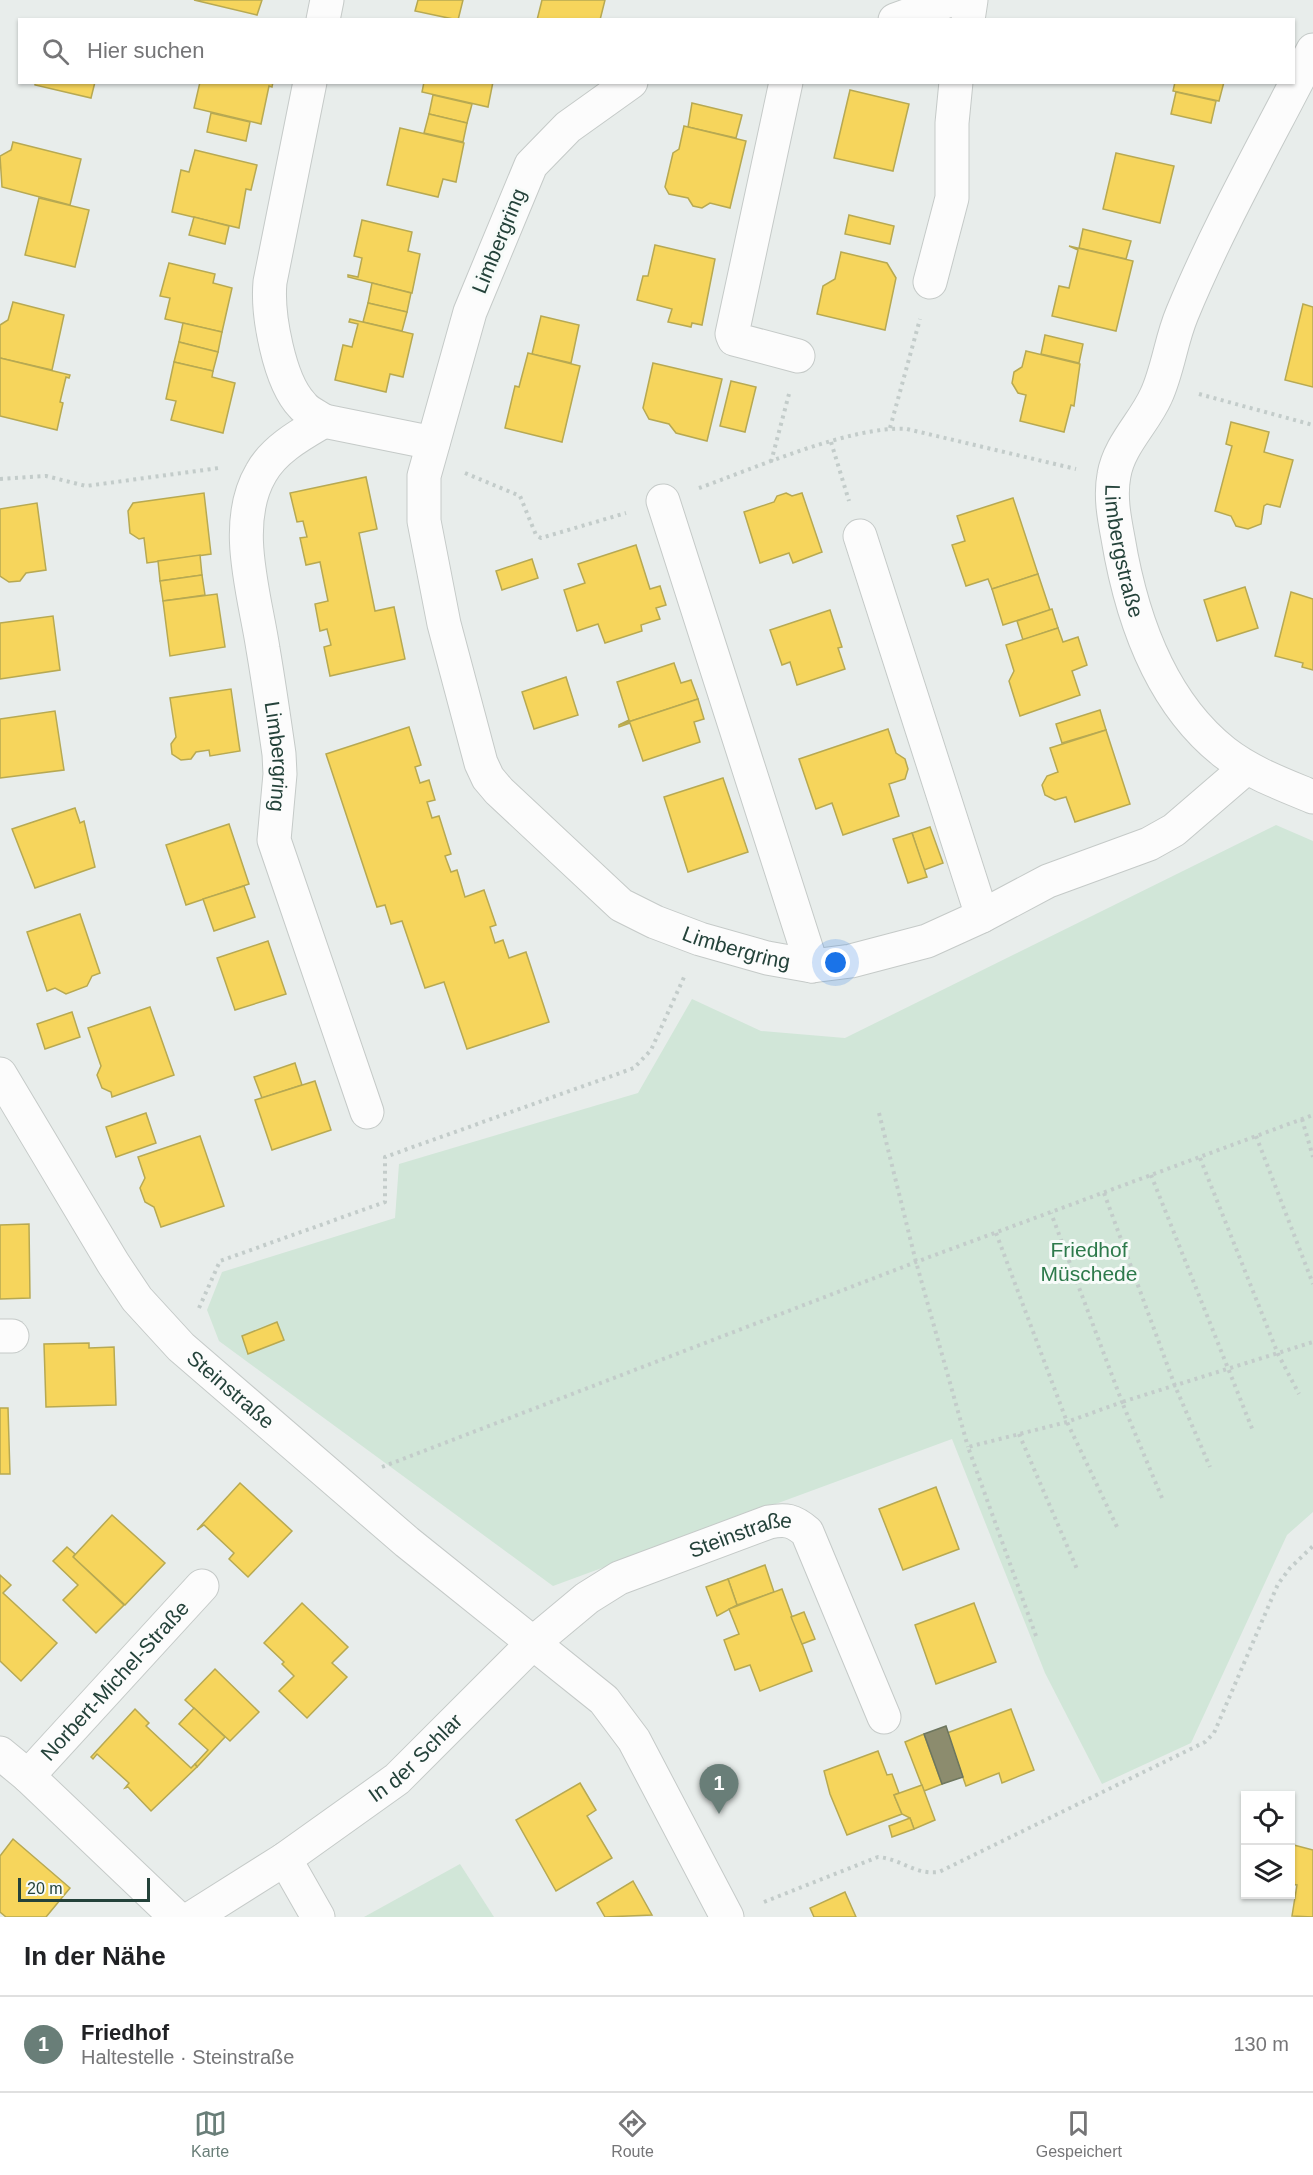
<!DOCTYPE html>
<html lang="de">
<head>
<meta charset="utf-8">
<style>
  :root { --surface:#fff; --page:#f6f6f6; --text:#202124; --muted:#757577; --line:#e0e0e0; --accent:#697e78 }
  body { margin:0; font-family:Helvetica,sans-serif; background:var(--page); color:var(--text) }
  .controls { position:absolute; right:18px; bottom:18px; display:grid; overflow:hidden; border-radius:0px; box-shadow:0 2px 4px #0004 }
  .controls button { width:54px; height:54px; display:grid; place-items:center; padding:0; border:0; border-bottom:2px solid var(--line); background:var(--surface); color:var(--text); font:30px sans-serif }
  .scale { position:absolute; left:18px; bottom:15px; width:132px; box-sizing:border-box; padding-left:6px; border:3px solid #24423a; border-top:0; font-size:16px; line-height:21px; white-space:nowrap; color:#24423a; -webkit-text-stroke:4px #f7fbf9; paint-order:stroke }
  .you { position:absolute; left:836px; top:963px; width:21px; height:21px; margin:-15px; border:4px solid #fff; border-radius:50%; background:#1a73e8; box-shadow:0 0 0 9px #1a73e833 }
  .badge { display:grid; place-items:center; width:39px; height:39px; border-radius:50%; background:var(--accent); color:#fff; font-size:20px; font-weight:700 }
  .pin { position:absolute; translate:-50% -50px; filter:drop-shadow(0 2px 3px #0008) }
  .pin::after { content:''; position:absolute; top:32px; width:21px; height:18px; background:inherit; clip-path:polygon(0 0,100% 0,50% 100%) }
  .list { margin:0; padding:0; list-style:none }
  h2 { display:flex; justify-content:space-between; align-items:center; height:78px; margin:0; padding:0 24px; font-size:26px }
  h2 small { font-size:20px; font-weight:400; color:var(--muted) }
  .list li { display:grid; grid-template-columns:39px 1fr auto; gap:18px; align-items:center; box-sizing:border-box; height:96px; padding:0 24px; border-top:2px solid var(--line) }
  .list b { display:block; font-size:22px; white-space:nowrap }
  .list p { margin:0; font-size:20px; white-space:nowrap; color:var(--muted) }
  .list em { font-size:20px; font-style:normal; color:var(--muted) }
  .icon { flex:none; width:33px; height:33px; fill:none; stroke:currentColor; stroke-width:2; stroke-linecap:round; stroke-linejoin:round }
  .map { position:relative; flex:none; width:1313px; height:1917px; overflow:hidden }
  .search { position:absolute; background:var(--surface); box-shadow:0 2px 4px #0004; left:18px; right:18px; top:18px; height:66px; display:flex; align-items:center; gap:15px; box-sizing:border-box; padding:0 21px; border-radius:0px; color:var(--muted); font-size:22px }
  .sheet { height:174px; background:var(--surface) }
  nav { display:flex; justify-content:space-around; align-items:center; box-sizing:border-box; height:84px; border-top:2px solid var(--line); background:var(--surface); font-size:16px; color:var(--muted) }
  nav a { display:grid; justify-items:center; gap:3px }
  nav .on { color:var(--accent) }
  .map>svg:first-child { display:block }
  .green { fill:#d1e6d8 }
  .homes { fill:#f6d55c; stroke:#b7a952; stroke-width:1.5 }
  .industry { fill:#8c8c6e; stroke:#6d765e; stroke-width:1.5 }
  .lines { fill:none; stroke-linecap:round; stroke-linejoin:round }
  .street-casing { stroke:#c5cac8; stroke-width:35 }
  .path { stroke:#c3ccca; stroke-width:4; stroke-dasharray:3 4.5; stroke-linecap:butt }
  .street { stroke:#fcfcfc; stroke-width:33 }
  .labels { text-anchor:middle; stroke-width:6; stroke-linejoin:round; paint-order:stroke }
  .street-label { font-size:21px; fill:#24423a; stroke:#f7fbf9 }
  .park-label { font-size:21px; fill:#2d7a4b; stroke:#f7fbf9 }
</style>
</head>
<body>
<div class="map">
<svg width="1313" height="1917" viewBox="0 0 1313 1917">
  <rect width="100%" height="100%" fill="#e8edeb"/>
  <g class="green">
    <path d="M1276,825L1313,841V1512L1287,1535L1191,1743L1102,1784L1045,1673L952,1439L553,1586L219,1341L207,1310L222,1272L395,1218L399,1164L638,1093L692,999L761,1031L845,1038Z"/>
    <path d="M460,1864L494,1917H364Z"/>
  </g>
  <g class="homes">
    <path d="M194,0H262L257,15Z"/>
    <path d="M418,0H463L458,20L415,11Z"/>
    <path d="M542,0H605L600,20H537Z"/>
    <path d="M35,82H95L91,98L35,85Z"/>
    <path d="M200,82H273L272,87L269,86L261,124L194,108Z"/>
    <path d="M424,82H493L488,107L422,92Z"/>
    <path d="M1175,82H1224L1219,101L1173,91Z"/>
    <path d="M850,90L909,104L893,171L834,158Z"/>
    <path d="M1176,92L1216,101L1211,123L1171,114Z"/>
    <path d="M433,95L472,104L467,123L429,114Z"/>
    <path d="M692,103L742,115L736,138L688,127Z"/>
    <path d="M211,113L250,122L246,141L207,132Z"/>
    <path d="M429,114L467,123L463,142L424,133Z"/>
    <path d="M684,126L746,141L730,208L710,203L702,208L693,206L688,198L669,194L665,187L673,153L679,149Z"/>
    <path d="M400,128L464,143L456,182L443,179L438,197L387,185Z"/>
    <path d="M13,142L81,159L70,205L2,187L0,156L11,150Z"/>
    <path d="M195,150L257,165L251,190L246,189L239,228L172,212L181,170L189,172Z"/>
    <path d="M1116,153L1174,166L1160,223L1103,209Z"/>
    <path d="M39,198L89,210L75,267L25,255Z"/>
    <path d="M849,215L894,226L890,244L845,234Z"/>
    <path d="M194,217L229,226L225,244L189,235Z"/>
    <path d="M362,220L412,232L408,251L420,254L412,293L348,277V275L358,277L362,258L354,256Z"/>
    <path d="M1083,229L1131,241L1126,259L1079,248Z"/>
    <path d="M655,245L715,259L702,325L692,323L691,327L668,322L672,309L637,300L643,276H648Z"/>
    <path d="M1069,246L1133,261L1116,331L1052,316L1059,286L1069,288L1078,250Z"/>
    <path d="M841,252L887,263L896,278L885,330L817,314L823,286L835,279Z"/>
    <path d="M169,263L215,274L213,283L232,288L222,332L165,319L170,298L160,296Z"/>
    <path d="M372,283L411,293L407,312L368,303Z"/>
    <path d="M13,302L64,315L52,370L0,358V325L8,320Z"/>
    <path d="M368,303L407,312L402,331L363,322Z"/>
    <path d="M1303,304L1313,307V387L1285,380Z"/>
    <path d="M541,316L579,325L571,363L532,354Z"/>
    <path d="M350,319L413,334L403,377L390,374L386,392L335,380L343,345L352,347L358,324L349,322Z"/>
    <path d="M183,323L222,332L218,352L179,342Z"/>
    <path d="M1045,335L1083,344L1079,363L1041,354Z"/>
    <path d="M179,342L218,352L213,371L174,362Z"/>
    <path d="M1026,351L1080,364L1074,406L1071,405L1064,432L1020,421L1026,395L1018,393L1012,383L1014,372L1022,367Z"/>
    <path d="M528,353L580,366L562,442L505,428L515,386L519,387Z"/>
    <path d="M0,358L70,375L69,378L66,377L60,402L63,403L57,430L0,416Z"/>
    <path d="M174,362L213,371L212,377L235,383L223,433L171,420L176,401L166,399Z"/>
    <path d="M653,363L722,379L707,441L676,433L669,424L649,419L643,408Z"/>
    <path d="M731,381L756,387L745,432L720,426Z"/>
    <path d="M1231,422L1269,432L1264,452L1293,460L1280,507L1267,504L1264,506L1261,524L1248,529L1236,526L1231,516L1215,511L1232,446L1226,444Z"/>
    <path d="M366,477L377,529L359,533L375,611L394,607L405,659L330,676L324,647L331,645L327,629L320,631L315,604L328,601L320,562L306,565L300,538L307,537L303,521L297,522L290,493Z"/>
    <path d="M204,493L211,554L147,563L144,538L139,539L130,533L128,511L133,503Z"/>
    <path d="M786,493L792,496L802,493L822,552L793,563L789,553L760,563L744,512L774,502L777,496Z"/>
    <path d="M1013,498L1038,574L992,589L988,579L966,586L952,545L965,541L957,516Z"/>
    <path d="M37,503L46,570L26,573L20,581L9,582L0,576V509Z"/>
    <path d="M636,545L650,589L660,586L666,605L656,608L660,619L641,625L642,631L605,643L598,624L577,631L564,590L585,583L578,564Z"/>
    <path d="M200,555L202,575L160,581L158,561Z"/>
    <path d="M532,559L538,578L502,590L496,571Z"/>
    <path d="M1038,574L1050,610L1003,625L992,589Z"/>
    <path d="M202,575L205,595L163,601L160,581Z"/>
    <path d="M1245,587L1258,628L1217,641L1204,600Z"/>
    <path d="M1291,592L1313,599V670L1302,667L1303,663L1275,656Z"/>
    <path d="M217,594L225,647L170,656L163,601Z"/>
    <path d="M1052,609L1058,628L1023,640L1017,621Z"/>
    <path d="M830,610L842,647L838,648L845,669L797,685L790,662L782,665L770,630Z"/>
    <path d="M53,616L60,670L0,679V623Z"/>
    <path d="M1058,628L1063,642L1078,637L1087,665L1072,671L1080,695L1020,716L1009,681L1014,671L1006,645Z"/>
    <path d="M674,663L681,683L691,680L698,699L619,725L629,720L617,682Z"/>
    <path d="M566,677L578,715L534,729L522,692Z"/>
    <path d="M231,689L240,751L210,756L209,750L196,752L191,759L181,760L172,754L171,744L176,737L170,698Z"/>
    <path d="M698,699L704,719L694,722L700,742L643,761L630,723L619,727V725Z"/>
    <path d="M1100,710L1106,730L1062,743L1056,724Z"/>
    <path d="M55,711L64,770L0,778V719Z"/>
    <path d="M409,727L421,765L415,767L420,783L429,780L435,800L427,802L432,818L439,816L451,854L445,856L451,872L457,870L465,897L484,890L496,925L490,927L495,943L503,940L509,958L526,952L549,1022L467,1049L444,982L425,988L402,921L391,924L385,905L377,907L326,754Z"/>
    <path d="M888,729L896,753L905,759L908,769L905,779L889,784L899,816L843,835L832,803L816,809L799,759Z"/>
    <path d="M1106,730L1130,804L1075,822L1066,797L1055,800L1045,795L1042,785L1047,776L1058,772L1050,748Z"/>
    <path d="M723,778L748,852L688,872L664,797Z"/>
    <path d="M75,808L80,823L84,821L95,867L35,888L12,829Z"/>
    <path d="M229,824L249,884L186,905L166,845Z"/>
    <path d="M930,827L943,863L924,870L912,833Z"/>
    <path d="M912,833L927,877L908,883L893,839Z"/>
    <path d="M244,886L255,917L214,931L203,899Z"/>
    <path d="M80,914L100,973L92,976L87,986L66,994L55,988L47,991L27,932Z"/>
    <path d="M268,941L286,994L235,1010L217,958Z"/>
    <path d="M150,1007L174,1075L112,1097L111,1092L102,1088L97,1075L101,1066L88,1028Z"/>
    <path d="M72,1012L80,1037L45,1049L37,1024Z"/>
    <path d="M295,1063L302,1085L262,1098L254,1077Z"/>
    <path d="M315,1081L331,1130L272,1150L255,1100Z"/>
    <path d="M146,1113L156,1143L116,1157L106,1127Z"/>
    <path d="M200,1136L224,1206L161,1227L154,1207L145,1202L140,1188L145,1178L138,1157Z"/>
    <path d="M29,1224L30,1298L0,1299V1225Z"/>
    <path d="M277,1322L284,1340L248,1354L242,1336Z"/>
    <path d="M89,1343V1348L114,1347L116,1405L46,1407L44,1344Z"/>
    <path d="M0,1408H8L10,1474H0Z"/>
    <path d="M240,1483L292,1531L248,1577L229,1559L234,1553L204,1525L197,1530Z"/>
    <path d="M936,1487L959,1549L903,1570L879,1509Z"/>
    <path d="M112,1515L165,1563L125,1605L73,1557Z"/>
    <path d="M67,1547L75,1554L73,1557L124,1605L96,1633L63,1600L78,1585L53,1561Z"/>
    <path d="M765,1565L774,1592L737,1605L728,1579Z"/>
    <path d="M0,1575L11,1585L3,1593L57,1643L21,1681L0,1661Z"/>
    <path d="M728,1579L737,1605L717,1616L706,1587Z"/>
    <path d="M782,1589L812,1671L760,1691L750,1665L735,1670L724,1640L739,1634L729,1609Z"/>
    <path d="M302,1603L348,1647L332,1663L347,1677L307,1718L279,1691L294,1676L282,1664L284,1662L264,1643Z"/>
    <path d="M974,1603L996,1662L936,1684L915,1625Z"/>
    <path d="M804,1612L815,1639L802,1644L791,1617Z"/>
    <path d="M215,1669L259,1712L230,1741L185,1700Z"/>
    <path d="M194,1708L225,1737L197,1767L195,1764L208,1750L179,1724Z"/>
    <path d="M135,1709L149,1723L146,1726L191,1768L195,1764L197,1767L151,1811L128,1787L125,1788L129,1783L97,1754L93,1759L91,1757Z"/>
    <path d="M1011,1709L1034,1770L1002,1783L999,1773L966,1786L947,1733Z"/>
    <path d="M924,1734L942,1784L924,1791L905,1742Z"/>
    <path d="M878,1751L887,1775L892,1774L899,1793L894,1795L902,1814L847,1835L830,1794L824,1771Z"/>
    <path d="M580,1783L596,1810L587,1816L612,1858L556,1891L516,1820Z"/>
    <path d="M922,1785L935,1820L914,1829L910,1818L902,1814L894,1795Z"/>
    <path d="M910,1818L914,1829L892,1837L889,1826Z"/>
    <path d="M13,1839L70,1888L46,1917H6L0,1912V1856Z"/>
    <path d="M1290,1844L1313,1850V1917L1292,1916L1297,1885L1290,1884Z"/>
    <path d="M633,1881L652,1915L605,1917L597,1903Z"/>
    <path d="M845,1892L856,1917H814L810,1908Z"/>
  </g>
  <path class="industry" d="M946,1726L963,1777L942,1784L924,1734Z"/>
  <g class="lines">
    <g class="street-casing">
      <g id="street">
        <path d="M323,20L327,0"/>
        <path d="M895,20L950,0"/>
        <path d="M968,20L971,0"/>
        <path id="s1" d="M1313,50C1269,137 1219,224 1182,314C1171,340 1168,370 1156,396C1144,423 1119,445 1114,475C1110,496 1114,517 1118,538C1131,616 1160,701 1224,752C1251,773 1282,784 1313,797"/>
        <path id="s2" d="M310,82L270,282C267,314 279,381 302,405C307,412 317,416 324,421C302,434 274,449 261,473C231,524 255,595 263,649C269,684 274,719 279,754L280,774L274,840L367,1112"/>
        <path id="s3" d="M631,82L568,127L531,165L470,312L424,476V521L444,624L481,763L488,778L499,791L621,905L655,922L700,939L767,958L812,966L851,961L927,941L982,916L1048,881L1149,844L1174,830L1246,768"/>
        <path d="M786,82L732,334L734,339L798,356"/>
        <path d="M930,282L952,198V123L956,82"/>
        <path d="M324,421L433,443"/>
        <path d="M663,501L812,966"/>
        <path d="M860,536L982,916"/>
        <path id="s4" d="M0,1074L113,1263L137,1299L181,1347L407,1542L604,1700L634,1740L727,1917"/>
        <path d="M0,1336H12"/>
        <path d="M0,1753L28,1776L176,1917"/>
        <path id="s5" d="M28,1776L202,1586"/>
        <path d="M285,1859L318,1917"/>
        <path id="s6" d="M193,1917L285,1859L397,1779L533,1643L587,1598L619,1578L769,1522C786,1519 793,1520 807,1532L884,1717"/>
      </g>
    </g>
    <g class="path">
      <path d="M1199,394L1313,425"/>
      <path d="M890,428L920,319"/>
      <path d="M831,442L849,501"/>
      <path d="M771,462L789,394"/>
      <path d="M465,473L520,496L536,535L541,538L626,513"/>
      <path d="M0,479L46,476L86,486L219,468"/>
      <path d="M699,488C753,469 852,425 907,429L1076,469"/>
      <path d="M879,1113L916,1262L968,1447"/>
      <path d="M1302,1119L1313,1157"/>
      <path d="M1256,1136L1313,1284"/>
      <path d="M1200,1158L1278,1354L1299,1394"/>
      <path d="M1151,1175L1253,1431"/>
      <path d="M1104,1193L1175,1386L1210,1467"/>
      <path d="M996,1233L1067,1422L1118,1529"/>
      <path d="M199,1308L220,1261L385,1202V1157L634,1068L651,1050L685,975"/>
      <path d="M1019,1434L1077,1569"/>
      <path d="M382,1467L916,1262L1313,1115"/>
      <path d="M1162,1498L1122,1402L1313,1342"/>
      <path d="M1036,1636L968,1447L1067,1422L1122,1402L1051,1213"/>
      <path d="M764,1902L878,1857C902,1859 914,1875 939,1872L1205,1742L1214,1733L1278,1584L1290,1568L1313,1546"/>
    </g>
    <use href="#street" class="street"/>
  </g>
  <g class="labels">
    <g class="street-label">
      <text transform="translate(499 241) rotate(-68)" y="7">Limbergring</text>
      <text dy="7" stroke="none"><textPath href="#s1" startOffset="548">Limbergstraße</textPath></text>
      <text dy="7" stroke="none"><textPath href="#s2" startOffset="732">Limbergring</textPath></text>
      <text dy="7" stroke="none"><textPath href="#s3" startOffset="1078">Limbergring</textPath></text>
      <text dy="7" stroke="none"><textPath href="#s4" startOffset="394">Steinstraße</textPath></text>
      <text dy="7" stroke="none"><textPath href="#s6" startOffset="676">Steinstraße</textPath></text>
      <text dy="7" stroke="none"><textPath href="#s5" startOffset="129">Norbert-Michel-Straße</textPath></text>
      <text dy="7" stroke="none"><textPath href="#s6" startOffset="274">In der Schlar</textPath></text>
    </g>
    <g class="park-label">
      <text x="1089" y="1257">Friedhof<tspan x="1089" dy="24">Müschede</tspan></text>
    </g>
  </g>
</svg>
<div class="controls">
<button><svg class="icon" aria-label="locate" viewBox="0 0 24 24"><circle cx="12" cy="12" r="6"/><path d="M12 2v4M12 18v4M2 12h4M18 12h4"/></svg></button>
<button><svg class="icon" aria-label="layers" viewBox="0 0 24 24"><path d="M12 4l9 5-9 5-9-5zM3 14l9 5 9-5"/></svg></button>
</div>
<div class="scale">20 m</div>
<div class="you"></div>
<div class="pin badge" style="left:719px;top:1814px">1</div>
<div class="search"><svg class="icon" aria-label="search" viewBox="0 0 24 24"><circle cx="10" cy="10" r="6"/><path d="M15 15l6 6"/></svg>Hier suchen</div>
</div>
<section class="sheet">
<h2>In der Nähe<small></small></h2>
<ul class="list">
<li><span class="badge">1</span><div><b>Friedhof</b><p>Haltestelle · Steinstraße</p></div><em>130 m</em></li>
</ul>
</section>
<nav>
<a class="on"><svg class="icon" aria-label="map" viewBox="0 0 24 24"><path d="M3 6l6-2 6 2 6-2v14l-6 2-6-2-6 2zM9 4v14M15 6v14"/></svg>Karte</a>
<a><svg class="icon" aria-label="directions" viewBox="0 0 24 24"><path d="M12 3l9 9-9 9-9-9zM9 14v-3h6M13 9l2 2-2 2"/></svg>Route</a>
<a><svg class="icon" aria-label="saved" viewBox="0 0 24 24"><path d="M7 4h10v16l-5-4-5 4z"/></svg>Gespeichert</a>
</nav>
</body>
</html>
